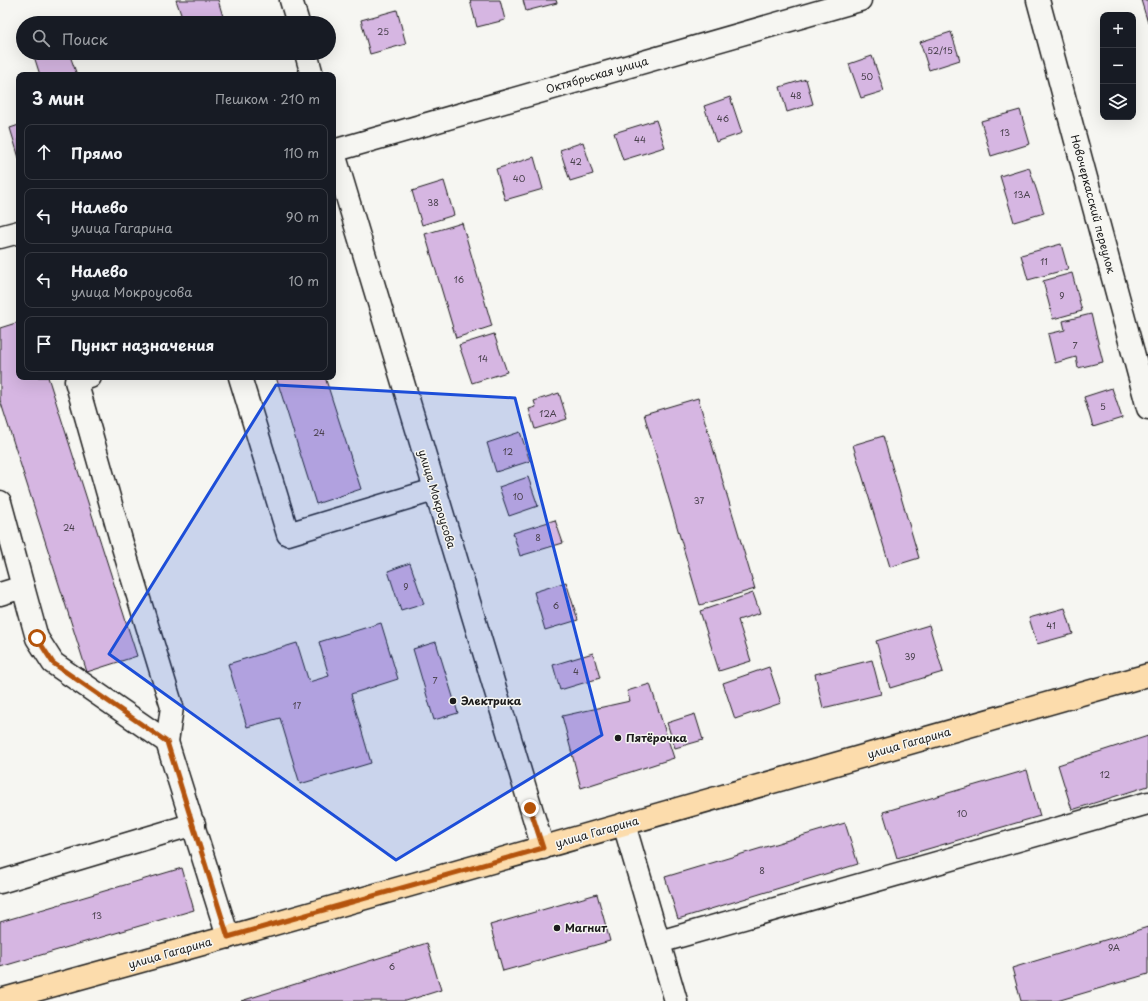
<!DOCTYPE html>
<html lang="ru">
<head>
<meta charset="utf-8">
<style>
  :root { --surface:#171b24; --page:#242831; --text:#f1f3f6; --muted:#9ea1a6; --line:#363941 }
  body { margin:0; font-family:"Playpen Sans",sans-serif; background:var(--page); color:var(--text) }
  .controls { position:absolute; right:12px; top:12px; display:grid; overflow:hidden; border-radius:8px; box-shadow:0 4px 16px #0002 }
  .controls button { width:36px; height:36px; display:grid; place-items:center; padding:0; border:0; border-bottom:1px solid var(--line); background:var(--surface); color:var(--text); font:20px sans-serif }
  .stop { position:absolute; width:12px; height:12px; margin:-9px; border:3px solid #b45309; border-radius:50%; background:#fff }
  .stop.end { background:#b45309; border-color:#fff; box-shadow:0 1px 4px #0008 }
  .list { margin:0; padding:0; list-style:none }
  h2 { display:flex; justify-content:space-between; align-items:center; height:52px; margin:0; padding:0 16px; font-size:17px }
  h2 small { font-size:13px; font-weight:400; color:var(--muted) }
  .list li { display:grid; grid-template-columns:26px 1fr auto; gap:12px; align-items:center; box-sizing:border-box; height:56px; margin:0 8px 8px; padding:0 8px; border:1px solid var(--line); border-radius:8px }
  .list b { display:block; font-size:15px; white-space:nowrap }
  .list p { margin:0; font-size:13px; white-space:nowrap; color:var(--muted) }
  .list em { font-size:13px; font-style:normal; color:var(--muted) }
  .icon { flex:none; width:22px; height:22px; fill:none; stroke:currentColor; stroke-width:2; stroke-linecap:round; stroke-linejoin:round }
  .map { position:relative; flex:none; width:1148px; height:1001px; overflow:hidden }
  .search { position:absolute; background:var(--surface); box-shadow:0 4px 16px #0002; left:16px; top:16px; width:320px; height:44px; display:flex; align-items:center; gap:10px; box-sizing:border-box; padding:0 14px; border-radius:22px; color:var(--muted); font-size:15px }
  .panel { position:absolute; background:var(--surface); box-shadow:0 4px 16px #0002; left:16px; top:72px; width:320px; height:308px; border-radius:8px }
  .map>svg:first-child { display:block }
  .building { fill:#d6b6e2; stroke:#1c1c1c }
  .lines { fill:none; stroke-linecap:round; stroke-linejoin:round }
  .minor-casing { stroke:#1c1c1c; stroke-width:25 }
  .major-casing { stroke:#1c1c1c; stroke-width:25 }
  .minor { stroke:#f6f6f2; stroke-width:22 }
  .major { stroke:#fcdcac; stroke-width:22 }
  .route { stroke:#b45309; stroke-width:5 }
  .marked { fill:#1d4ed8; fill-opacity:0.2; stroke:#1d4ed8; stroke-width:3; stroke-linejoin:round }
  .poi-dot { fill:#1c1c1c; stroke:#f6f6f2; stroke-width:1.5 }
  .labels { text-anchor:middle; stroke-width:3; stroke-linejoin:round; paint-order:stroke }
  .number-label { font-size:9px; fill:#4a424e }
  .street-label { font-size:11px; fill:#1c1c1c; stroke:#f6f6f2 }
  .poi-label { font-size:11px; font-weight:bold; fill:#1c1c1c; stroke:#f6f6f2; text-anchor:start }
</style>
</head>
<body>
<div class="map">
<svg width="1148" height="1001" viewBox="0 0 1148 1001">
  <rect width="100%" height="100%" fill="#f6f6f2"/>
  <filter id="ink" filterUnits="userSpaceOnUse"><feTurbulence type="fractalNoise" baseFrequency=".025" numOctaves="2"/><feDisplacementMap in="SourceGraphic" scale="8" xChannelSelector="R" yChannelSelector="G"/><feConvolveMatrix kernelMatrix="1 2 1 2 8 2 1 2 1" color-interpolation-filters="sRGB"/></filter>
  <g filter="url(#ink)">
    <g class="building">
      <path d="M176,0H218L224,20L214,23H184Z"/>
      <path d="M470,0H500L505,20L477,27Z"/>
      <path d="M523,0H556L557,3L526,11Z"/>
      <path d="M1141,0H1148V23Z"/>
      <path d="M397,10L406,44L370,54L361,20Z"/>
      <path d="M951,32L960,60L929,70L920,42Z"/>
      <path d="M33,53H69L77,75H40Z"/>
      <path d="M872,56L884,91L861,98L849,64Z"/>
      <path d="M806,79L813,104L787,112L780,87Z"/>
      <path d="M730,97L742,133L716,142L704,106Z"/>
      <path d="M1020,110L1030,144L991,156L981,121Z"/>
      <path d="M656,120L665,147L623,160L614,133Z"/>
      <path d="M19,125V158L10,128Z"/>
      <path d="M583,142L593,174L570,181L560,150Z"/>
      <path d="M534,157L543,189L505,200L496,169Z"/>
      <path d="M1029,167L1044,213L1014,222L1000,176Z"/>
      <path d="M444,181L454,215L422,225L412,191Z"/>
      <path d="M462,223L492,326L456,338L425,234Z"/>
      <path d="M1061,244L1068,269L1028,280L1021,255Z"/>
      <path d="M1072,273L1082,311L1053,319L1043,281Z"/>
      <path d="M1091,314L1103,362L1078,368L1076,357L1055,363L1048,334L1065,330L1063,321Z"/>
      <path d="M19,322V377H48L137,656L87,672L0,400V328Z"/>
      <path d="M494,334L507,372L472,383L459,345Z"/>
      <path d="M276,377H325L361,489L316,504Z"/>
      <path d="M1112,388L1122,418L1093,427L1084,397Z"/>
      <path d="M559,393L567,419L535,429L529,409L536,407L534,401Z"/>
      <path d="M698,398L755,589L700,605L644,414Z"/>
      <path d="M520,432L530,461L496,472L487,443Z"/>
      <path d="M883,436L919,558L890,567L853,445Z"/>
      <path d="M528,477L538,506L509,516L499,487Z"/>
      <path d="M555,520L563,543L520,556L513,533Z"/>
      <path d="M410,563L424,604L401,611L388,571Z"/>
      <path d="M566,582L578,620L545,630L534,592Z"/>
      <path d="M753,593L760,613L738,620L751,661L719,671L700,611Z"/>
      <path d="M1065,608L1073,634L1037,644L1029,618Z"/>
      <path d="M381,623L398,679L351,694L371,763L300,784L280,718L247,727L228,664L297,643L309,682L329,676L319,642Z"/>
      <path d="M929,625L943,672L890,688L876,641Z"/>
      <path d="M436,642L458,713L434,720L413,649Z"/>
      <path d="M593,653L600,678L560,690L553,665Z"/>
      <path d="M872,660L881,694L823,708L815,674Z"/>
      <path d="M769,667L781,703L735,719L723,683Z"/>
      <path d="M650,684L674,758L581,788L562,716L630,701L627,691Z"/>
      <path d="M695,714L703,740L675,748L667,723Z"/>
      <path d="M1148,736V786L1072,810L1058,765Z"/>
      <path d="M1027,770L1040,816L897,858L883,812Z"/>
      <path d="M845,823L858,864L678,919L665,877Z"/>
      <path d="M182,868L194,910L0,967V922Z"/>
      <path d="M597,894L610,941L503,971L490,925Z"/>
      <path d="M1148,927V974L1057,1001H1021L1012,968Z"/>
      <path d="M427,943L441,990L406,1001H241Z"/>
    </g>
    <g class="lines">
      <g class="minor-casing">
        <g id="minor">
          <path d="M291,0L298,23"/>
          <path d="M1038,0L1148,408"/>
          <path d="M306,53L312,75"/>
          <path d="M333,150L543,848"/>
          <path d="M333,151L860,0"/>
          <path d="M0,237L19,232"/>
          <path d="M90,377L76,381L123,547L172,707L167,742"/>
          <path d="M240,377L288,534L434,490"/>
          <path d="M0,502L23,587"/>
          <path d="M0,594L23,587L37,638L53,663L167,742L228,937"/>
          <path d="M624,824L676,1001"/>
          <path d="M0,882L194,824"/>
          <path d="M659,942L1148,803"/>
        </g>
      </g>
      <g class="major-casing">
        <path id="major" d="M0,1000L228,937L1148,675"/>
      </g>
      <use href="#minor" class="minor"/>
      <use href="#major" class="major"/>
    </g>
  </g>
  <g class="lines" filter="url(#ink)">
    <path class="route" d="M37,638L53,663L167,742L228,937L543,848L530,808"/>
  </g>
  <path class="marked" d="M276,385L515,398L602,735L396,860L109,654Z"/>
  <g class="poi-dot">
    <circle cx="453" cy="701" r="4"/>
    <circle cx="618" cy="738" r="4"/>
    <circle cx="557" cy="928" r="4"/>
  </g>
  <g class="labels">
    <g class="number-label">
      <text x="383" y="35">25</text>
      <text x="940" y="54">52/15</text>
      <text x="867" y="80">50</text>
      <text x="796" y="99">48</text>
      <text x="723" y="122">46</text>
      <text x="1005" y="136">13</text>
      <text x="640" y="143">44</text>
      <text x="576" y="165">42</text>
      <text x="519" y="182">40</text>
      <text x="1022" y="198">13А</text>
      <text x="433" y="206">38</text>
      <text x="1044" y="265">11</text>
      <text x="459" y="283">16</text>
      <text x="1062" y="299">9</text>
      <text x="1075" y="349">7</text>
      <text x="483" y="362">14</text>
      <text x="1103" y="410">5</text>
      <text x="548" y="417">12А</text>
      <text x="319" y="436">24</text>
      <text x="508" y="455">12</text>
      <text x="518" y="500">10</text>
      <text x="699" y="504">37</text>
      <text x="69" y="531">24</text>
      <text x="538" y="541">8</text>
      <text x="406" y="590">9</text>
      <text x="556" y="609">6</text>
      <text x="1051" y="629">41</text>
      <text x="910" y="660">39</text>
      <text x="576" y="675">4</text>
      <text x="435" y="684">7</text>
      <text x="297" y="709">17</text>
      <text x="1105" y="778">12</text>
      <text x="962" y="817">10</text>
      <text x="762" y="874">8</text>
      <text x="97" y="919">13</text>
      <text x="1114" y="951">9А</text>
      <text x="392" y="970">6</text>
    </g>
    <g class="street-label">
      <text transform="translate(597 75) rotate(-16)" y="4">Октябрьская улица</text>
      <text transform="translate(1093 204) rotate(75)" y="4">Новочеркасский переулок</text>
      <text transform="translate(437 499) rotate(73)" y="4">улица Мокроусова</text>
      <text transform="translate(909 743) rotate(-16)" y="4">улица Гагарина</text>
      <text transform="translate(597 832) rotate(-16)" y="4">улица Гагарина</text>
      <text transform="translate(170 953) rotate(-16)" y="4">улица Гагарина</text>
    </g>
    <g class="poi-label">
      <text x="461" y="705">Электрика</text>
      <text x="626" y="742">Пятёрочка</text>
      <text x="565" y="932">Магнит</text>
    </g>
  </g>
</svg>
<div class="controls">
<button>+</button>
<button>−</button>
<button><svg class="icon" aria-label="layers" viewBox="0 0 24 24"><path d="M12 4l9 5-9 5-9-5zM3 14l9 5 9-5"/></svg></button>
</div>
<div class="stop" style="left:37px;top:638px"></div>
<div class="stop end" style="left:530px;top:808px"></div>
<div class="search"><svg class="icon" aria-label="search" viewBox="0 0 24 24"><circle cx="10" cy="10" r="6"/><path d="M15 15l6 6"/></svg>Поиск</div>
<section class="panel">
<h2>3 мин<small>Пешком · 210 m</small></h2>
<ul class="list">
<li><svg class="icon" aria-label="ahead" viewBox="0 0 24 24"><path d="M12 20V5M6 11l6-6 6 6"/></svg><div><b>Прямо</b></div><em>110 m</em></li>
<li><svg class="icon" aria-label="left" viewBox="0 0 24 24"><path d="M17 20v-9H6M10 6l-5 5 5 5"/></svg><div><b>Налево</b><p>улица Гагарина</p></div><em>90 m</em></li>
<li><svg class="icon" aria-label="left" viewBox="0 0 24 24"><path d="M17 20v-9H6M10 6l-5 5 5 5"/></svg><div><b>Налево</b><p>улица Мокроусова</p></div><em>10 m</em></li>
<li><svg class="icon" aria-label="arrive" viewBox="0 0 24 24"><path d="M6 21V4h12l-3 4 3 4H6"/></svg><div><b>Пункт назначения</b></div></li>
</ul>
</section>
</div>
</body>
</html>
